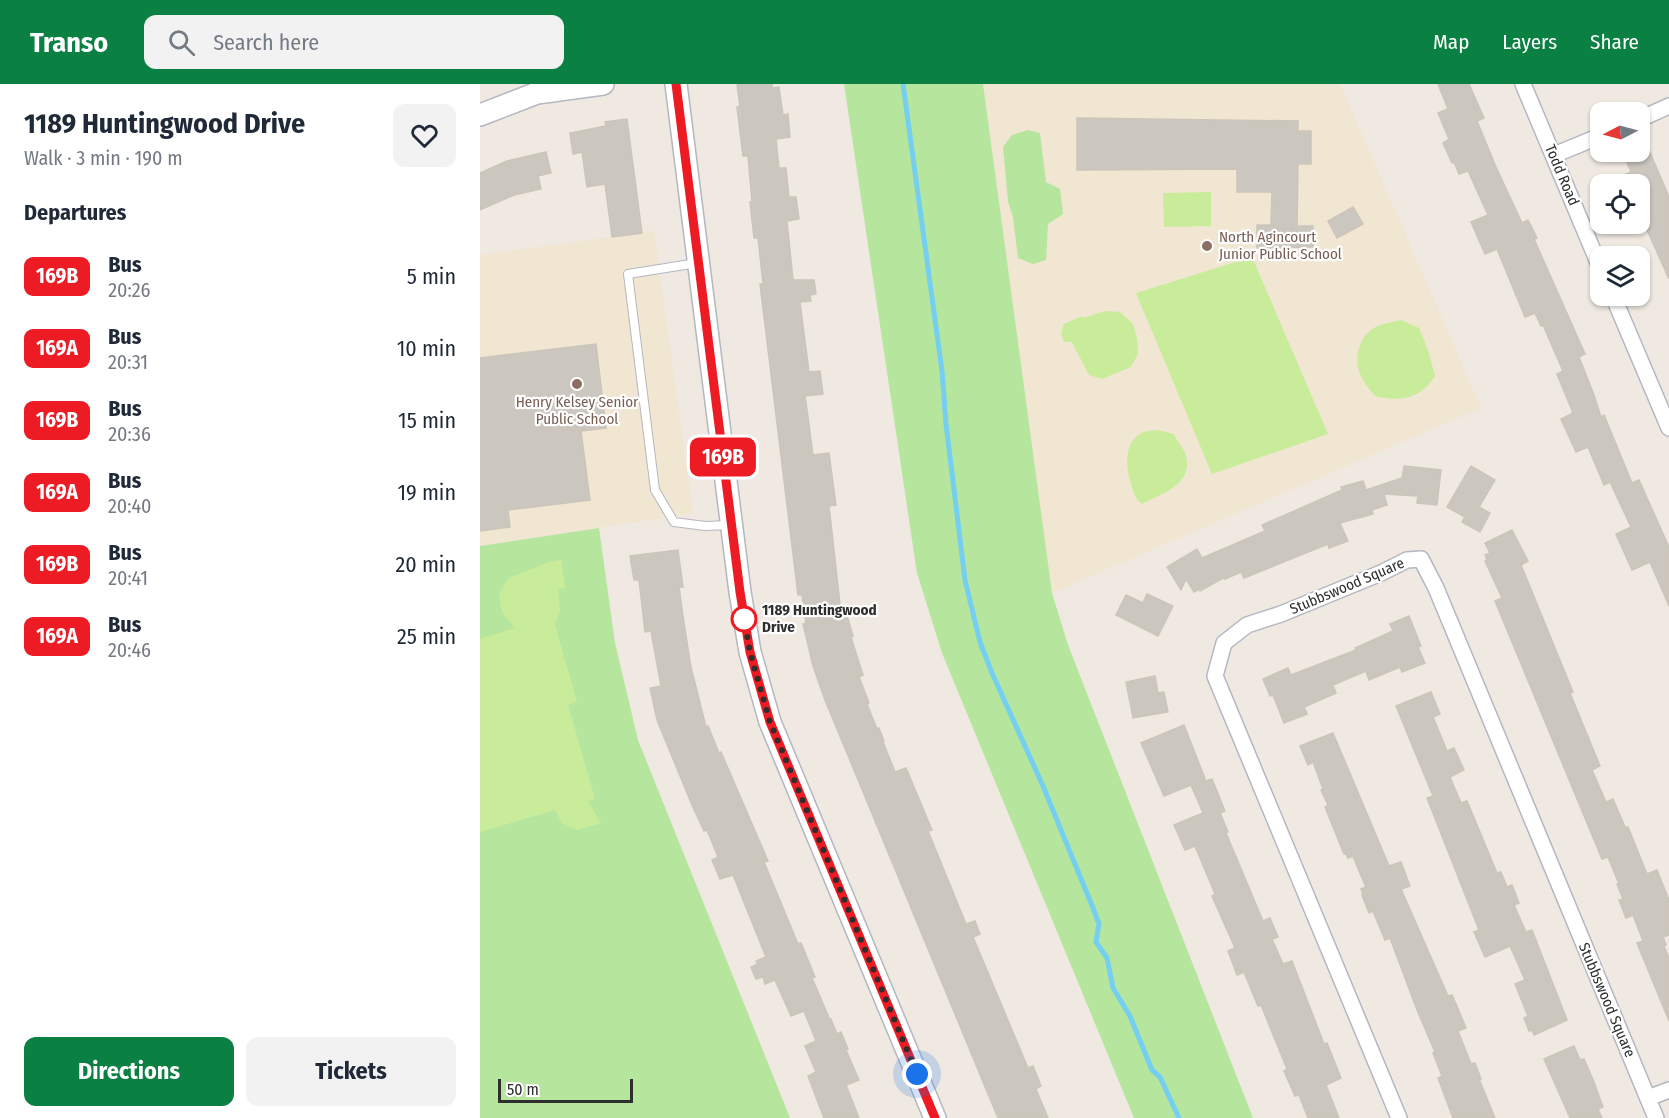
<!DOCTYPE html>
<html lang="en">
<head>
<meta charset="utf-8">
<style>
	:root { --surface:#fff; --page:#f2f2f3; --text:#1f2937; --muted:#747a83; --accent:#0b8043 }
	body { margin:0; font-family:"Fira Sans Condensed",sans-serif; background:var(--page); color:var(--text); height:100vh; display:flex; flex-direction:column; font-size:22px; white-space:nowrap }
	* { box-sizing:border-box; margin:0 }
	p { font-size:20px; color:var(--muted) }
	.icon { flex:none; width:33px; height:33px; fill:none; stroke:currentColor; stroke-width:2; stroke-linecap:round; stroke-linejoin:round }
	.map { position:relative; flex:1; overflow:hidden }
	.panel { display:flex; flex-direction:column; background:var(--surface); width:480px }
	.panel>* { flex:none }
	.badge { padding:0 12px; border-radius:9px; font-size:21px; line-height:39px }
	.needle { width:39px; rotate:264deg }
	.controls { position:absolute; left:1110px; top:18px; display:grid; gap:12px }
	.controls a { display:grid; place-items:center; width:60px; height:60px; border-radius:12px; background:var(--surface); box-shadow:0 2px 4px #0004; font-size:30px }
	.scale { position:absolute; left:18px; bottom:15px; width:135px; box-sizing:border-box; padding-left:6px; border:3px solid #2e2e2e; border-top:0; font-size:16px; line-height:21px; white-space:nowrap; color:#2e2e2e; -webkit-text-stroke:4px #fff; paint-order:stroke }
	.you { position:absolute; width:30px; height:30px; margin:-15px; border:4px solid #fff; border-radius:50%; background:#1a73e8; box-shadow:0 0 0 9px #1a73e833 }
	.map>.badge { position:absolute; translate:-50% -50%; box-shadow:0 0 0 3px #fff }
	h2 { padding:0 24px; font-size:22px; line-height:54px }
	.round { display:grid; place-items:center; flex:none; width:63px; height:63px; border-radius:12px; background:var(--page) }
	.summary { display:flex; align-items:center; justify-content:space-between; height:102px; padding:0 24px }
	h1 { font-size:28px; font-weight:700; line-height:45px }
	.primary-button { display:flex; gap:12px; margin-top:auto; padding:12px 24px }
	.primary-button a { flex:1; height:69px; border-radius:12px; background:var(--accent); color:#fff; font-size:24px; font-weight:700; line-height:69px; text-align:center }
	.primary-button a+a { background:var(--page); color:var(--text) }
	ul { padding:0; list-style:none }
	li { display:flex; align-items:center; gap:18px; height:72px; padding:0 24px }
	li div { flex:1 }
	li b { display:block; font-size:22px }
	li em { font-style:normal }
	li .badge { min-width:66px; font-weight:700; text-align:center }
	header { display:flex; align-items:center; gap:36px; box-sizing:border-box; height:84px; padding:0 30px; background:var(--accent); color:#fff }
	header strong { font-size:28px }
	nav { display:flex; gap:33px; margin-inline-start:auto; font-size:21px }
	.search { width:420px; height:54px; background:var(--page); display:flex; align-items:center; gap:15px; box-sizing:border-box; padding:0 21px; border-radius:12px; color:var(--muted); font-size:22px }
	main { display:flex; flex:1; min-height:0 }
	.map>svg:first-child { display:block }
	.education { fill:#f0e6d1 }
	.green { fill:#b6e59e }
	.pitch { fill:#c9ec9a }
	.lines { fill:none; stroke-linecap:round; stroke-linejoin:round }
	.stream { stroke:#75cff0; stroke-width:5 }
	.building { fill:#cbc7bf; stroke:#cbc5ba; stroke-width:1.5 }
	.lane-casing { stroke:#b4b7c1; stroke-width:10 }
	.street-casing { stroke:#b4b7c1; stroke-width:18 }
	.secondary-casing { stroke:#b4b7c1; stroke-width:24 }
	.lane { stroke:#fff; stroke-width:8 }
	.street { stroke:#fff; stroke-width:15 }
	.secondary { stroke:#fff; stroke-width:21 }
	.line-casing { stroke:#fff; stroke-width:14 }
	.line { stroke:#ed1c24; stroke-width:9 }
	.walk { stroke:#2e2e2e; stroke-width:6; stroke-dasharray:0 10.8 }
	.education-dot { fill:#8d6e63; stroke:#fff; stroke-width:2 }
	.stop-dot { fill:#fff; stroke:#ed1c24; stroke-width:3 }
	.labels { text-anchor:middle; dominant-baseline:central; stroke-width:4.5; stroke-linejoin:round; paint-order:stroke }
	.street-label { font-size:15px; fill:#2e2e2e; stroke:#fff }
	.education-label { font-size:15px; fill:#785e54; stroke:#fff; text-anchor:start }
	.stop-label { font-size:15px; font-weight:bold; fill:#2e2e2e; stroke:#fff; text-anchor:start }
</style>
</head>
<body>
<header>
<strong>Transo</strong>
<div class="search"><svg class="icon" aria-label="search" viewBox="0 0 24 24"><circle cx="10" cy="10" r="6"/><path d="M15 15l6 6"/></svg>Search here</div>
<nav><a>Map</a><a>Layers</a><a>Share</a></nav>
</header>
<main>
<section class="panel">
<div class="summary"><div><h1>1189 Huntingwood Drive</h1><p>Walk · 3 min · 190 m</p></div><a class="round"><svg class="icon" aria-label="heart" viewBox="0 0 24 24"><path d="M12 20l-8-8c-3-5 5-10 8-4 3-6 11-1 8 4z"/></svg></a></div>
<h2>Departures</h2>
<ul>
<li><span class="badge" style="background:#ed1c24;color:#fff">169B</span><div><b>Bus</b><p>20:26</p></div><em>5 min</em></li>
<li><span class="badge" style="background:#ed1c24;color:#fff">169A</span><div><b>Bus</b><p>20:31</p></div><em>10 min</em></li>
<li><span class="badge" style="background:#ed1c24;color:#fff">169B</span><div><b>Bus</b><p>20:36</p></div><em>15 min</em></li>
<li><span class="badge" style="background:#ed1c24;color:#fff">169A</span><div><b>Bus</b><p>20:40</p></div><em>19 min</em></li>
<li><span class="badge" style="background:#ed1c24;color:#fff">169B</span><div><b>Bus</b><p>20:41</p></div><em>20 min</em></li>
<li><span class="badge" style="background:#ed1c24;color:#fff">169A</span><div><b>Bus</b><p>20:46</p></div><em>25 min</em></li>
</ul>
<div class="primary-button"><a>Directions</a><a>Tickets</a></div>
</section>
<div class="map">
<svg width="1189" height="1034" viewBox="0 0 1189 1034">
	<rect width="100%" height="100%" fill="#efe9e1"/>
	<!-- education -->
	<g class="education">
		<polygon points="503,0 860,0 1001,324 572,509"/>
		<polygon points="174,147 213,429 0,462 0,171"/>
	</g>
	<!-- green -->
	<g class="green">
		<polygon points="364,0 503,0 572,509 588,561 773,1034 654,1034 462,569 437,489"/>
		<polygon points="548,46 560,49 566,98 580,105 583,130 568,140 566,176 553,180 538,174 533,133 528,117 523,63 532,51"/>
		<polygon points="119,444 135,559 158,656 310,1034 0,1034 0,462"/>
	</g>
	<!-- pitch -->
	<g class="pitch">
		<polygon points="731,108 731,142 684,143 683,109"/>
		<polygon points="772,173 848,350 732,390 656,209"/>
		<polygon points="625,227 640,228 653,240 657,255 658,270 651,283 622,295 609,291 592,258 584,258 581,249 584,240 602,232 603,234"/>
		<path d="M921 236 939 244 948 266 955 292C941 315 920 318 895 312 889 305 882 296 879 287 874 270 881 249 898 242 905 239 914 238 921 236Z"/>
		<path d="M678 346 694 350C697 357 704 365 706 372 713 401 682 409 662 420 655 415 653 407 651 399 645 382 644 356 664 348 668 346 674 347 678 346Z"/>
		<polygon points="81,476 85,504 78,505 80,527 75,541 97,618 88,621 115,715 108,717 121,739 97,746 82,739 75,726 0,748 0,555 35,544 22,528 19,510 29,494 69,478"/>
	</g>
	<g class="lines">
		<!-- stream -->
		<polyline class="stream" points="423,0 462,287 466,340 485,496 500,558 512,589 563,702 613,824 619,840 616,858 627,874 633,904 650,932 672,986 680,993 699,1034"/>
	</g>
	<!-- building -->
	<g class="building">
		<polygon points="257,0 292,0 292,4 299,3 303,31 308,30 310,53 296,55 299,84 306,84 309,113 316,113 319,135 307,137 313,196 334,196 336,210 330,211 331,217 320,218 329,288 340,287 343,310 325,312 328,333 333,371 349,369 356,421 349,422 361,529 366,528 373,552 371,553 383,591 379,593 389,619 387,620 397,645 399,644 404,657 403,658 415,688 426,684 452,746 448,747 486,840 495,837 500,850 493,853 548,984 553,982 561,1002 556,1005 568,1034 518,1034 345,616 333,582 323,540 326,539 322,511 318,511 280,200 283,200 278,154 274,154 270,118 272,118 268,72 263,72 257,23 260,23"/>
		<polygon points="958,0 989,0 1004,34 997,37 1016,83 1042,139 1048,136 1057,154 1054,155 1105,270 1099,273 1114,311 1121,333 1124,331 1152,399 1159,396 1189,463 1189,522 1170,478 1152,486 1136,450 1151,443 1130,398 1124,401 1108,363 1096,368 1081,335 1093,329 1077,290 1083,287 1063,241 1061,242 1055,229 1045,233 1017,165 1005,170 991,138 1008,131 988,87 979,90 974,78 972,79 963,59 969,55 958,29 968,25"/>
		<polygon points="597,34 818,37 818,47 831,47 831,80 818,80 817,142 833,142 833,163 777,164 777,141 791,141 792,108 757,108 757,85 597,86"/>
		<polygon points="147,35 162,149 132,153 125,100 107,103 102,68 93,70 90,49 126,42 125,38"/>
		<polygon points="1169,66 1189,113 1189,195 1160,130 1160,100 1123,100 1151,88 1146,76"/>
		<polygon points="66,68 71,89 58,92 61,105 34,111 0,126 0,89 27,77"/>
		<polygon points="873,123 883,140 857,154 848,137"/>
		<polygon points="116,260 126,344 101,347 110,416 28,426 30,443 0,447 0,274"/>
		<polygon points="924,382 961,386 957,421 937,419 938,412 904,410 907,421 892,426 893,430 860,439 868,457 849,464 848,460 764,494 761,488 745,495 745,493 720,507 719,505 714,508 706,495 701,506 687,483 717,465 722,474 785,447 782,441 862,406 861,403 883,397 886,406 922,394"/>
		<polygon points="991,382 1015,396 999,423 1010,429 1000,448 982,438 985,433 967,423"/>
		<polygon points="1032,446 1048,477 1041,481 1093,608 1090,609 1120,682 1112,686 1126,718 1133,715 1145,743 1148,743 1167,790 1177,786 1189,816 1189,851 1183,853 1186,861 1184,862 1189,874 1189,937 1157,859 1163,857 1153,831 1146,834 1139,816 1143,815 1137,800 1139,800 1128,773 1122,775 1015,517 1022,514 1005,477 1007,476 1005,471 1010,469 1005,459"/>
		<polygon points="198,466 203,503 199,503 204,539 211,583 226,643 228,642 239,669 241,668 279,756 288,777 284,778 318,860 321,859 335,893 332,894 350,936 351,935 357,950 361,948 368,965 366,966 379,996 366,1001 379,1034 344,1034 328,992 336,988 325,962 336,957 324,927 311,932 295,896 285,900 283,893 276,895 271,883 278,880 276,877 286,873 253,791 240,795 232,776 238,773 227,746 224,747 212,721 177,636 170,604 181,602 171,547 165,548 159,496 154,496 150,472"/>
		<polygon points="667,510 693,522 678,552 636,531 646,511 663,519"/>
		<polygon points="929,532 941,562 938,563 945,579 922,588 920,583 889,596 886,587 853,601 856,609 824,623 827,630 804,639 793,611 790,612 783,595 808,584 811,591 876,566 875,564 913,547 910,540"/>
		<polygon points="675,592 678,609 684,608 688,628 653,634 646,598"/>
		<polygon points="951,608 960,630 953,633 967,667 974,664 984,686 970,693 981,719 987,717 1017,789 1021,788 1027,803 1032,801 1039,819 1034,821 1046,848 1052,846 1087,936 1054,951 1052,946 1049,947 1044,934 1048,932 1035,900 1045,896 1030,862 1005,873 994,848 999,846 947,714 953,712 916,622"/>
		<polygon points="704,641 726,697 732,695 745,727 740,729 748,748 746,749 783,837 790,834 798,853 792,855 803,880 812,877 844,960 847,959 861,994 846,1001 859,1034 828,1034 819,1011 815,1012 804,987 807,985 781,921 778,922 764,888 757,891 748,867 755,864 732,812 735,810 715,762 705,766 694,741 723,729 711,701 684,712 661,659"/>
		<polygon points="853,649 909,782 921,778 930,802 921,805 968,912 972,911 979,927 986,944 978,947 991,980 995,979 1001,995 999,995 1015,1034 973,1034 958,994 962,992 953,969 955,968 937,926 910,854 905,856 893,827 889,829 882,811 883,810 881,805 886,803 879,787 873,772 868,774 866,770 864,770 845,723 848,721 841,706 843,705 833,678 828,681 820,662"/>
		<polygon points="1094,962 1100,976 1104,975 1114,998 1123,1023 1118,1025 1122,1034 1090,1034 1064,975"/>
	</g>
	<g class="lines">
		<!-- lane casing -->
		<g class="lane-casing">
			<polyline id="lane" points="217,179 148,190 175,406 194,438 225,442 250,441"/>
		</g>
		<!-- street casing -->
		<g class="street-casing">
			<g id="street">
				<polyline points="1043,0 1120,183"/>
				<polyline points="1160,35 1189,22"/>
				<polyline points="1074,71 1120,52"/>
				<polyline points="1133,212 1189,344"/>
				<polyline points="1168,1014 1189,1006"/>
				<polyline points="919,1034 735,592 744,559 767,541 801,530 901,489 927,476 941,475 956,504 1176,1034"/>
			</g>
		</g>
		<!-- secondary casing -->
		<g class="secondary-casing">
			<g id="secondary">
				<polyline points="196,0 260,508 270,568 290,638 455,1034"/>
				<polyline points="0,31 57,9 123,0"/>
			</g>
		</g>
		<!-- lane -->
		<use href="#lane" class="lane"/>
		<!-- street -->
		<use href="#street" class="street"/>
		<!-- secondary -->
		<use href="#secondary" class="secondary"/>
	</g>
	<g class="lines">
		<!-- line casing -->
		<g class="line-casing">
			<polyline id="line" points="196,0 260,508 270,568 290,638 455,1034"/>
		</g>
		<!-- line -->
		<use href="#line" class="line"/>
		<!-- walk -->
		<polyline class="walk" points="264,535 263,528 270,568 290,638 437,990"/>
	</g>
	<!-- markers -->
	<g class="education-dot">
		<circle cx="727" cy="162" r="6"/>
		<circle cx="97" cy="300" r="6"/>
	</g>
	<circle class="stop-dot" cx="264" cy="535" r="12"/>
	<g class="labels">
		<!-- street labels -->
		<g class="street-label">
			<text transform="translate(1082 91) rotate(67)">Todd Road</text>
			<text transform="translate(867 502) rotate(-23)">Stubbswood Square</text>
			<text transform="translate(1127 916) rotate(67)">Stubbswood Square</text>
		</g>
		<!-- education labels -->
		<g class="education-label">
			<text x="739" y="153">North Agincourt<tspan x="739" dy="17">Junior Public School</tspan></text>
			<text x="97" y="318" text-anchor="middle">Henry Kelsey Senior<tspan x="97" dy="17">Public School</tspan></text>
		</g>
		<!-- stop labels -->
		<g class="stop-label">
			<text x="282" y="526">1189 Huntingwood<tspan x="282" dy="17">Drive</tspan></text>
		</g>
	</g>
</svg>
<div class="controls">
<a><svg class="needle" viewBox="-14 -14 28 28"><path d="M0-13l5 13h-10z" fill="#e53935"/><path d="M0 13l5-13h-10z" fill="#747a83"/></svg></a>
<a><svg class="icon" aria-label="locate" viewBox="0 0 24 24"><circle cx="12" cy="12" r="6"/><path d="M12 2v4M12 18v4M2 12h4M18 12h4"/></svg></a>
<a><svg class="icon" aria-label="layers" viewBox="0 0 24 24"><path d="M12 4l9 5-9 5-9-5zM3 14l9 5 9-5"/></svg></a>
</div>
<div class="scale">50 m</div>
<div class="you" style="left:437px;top:990px"></div>
<b class="badge" style="left:243px;top:373px;background:#ed1c24;color:#fff">169B</b>
</div>
</main>
</body>
</html>
